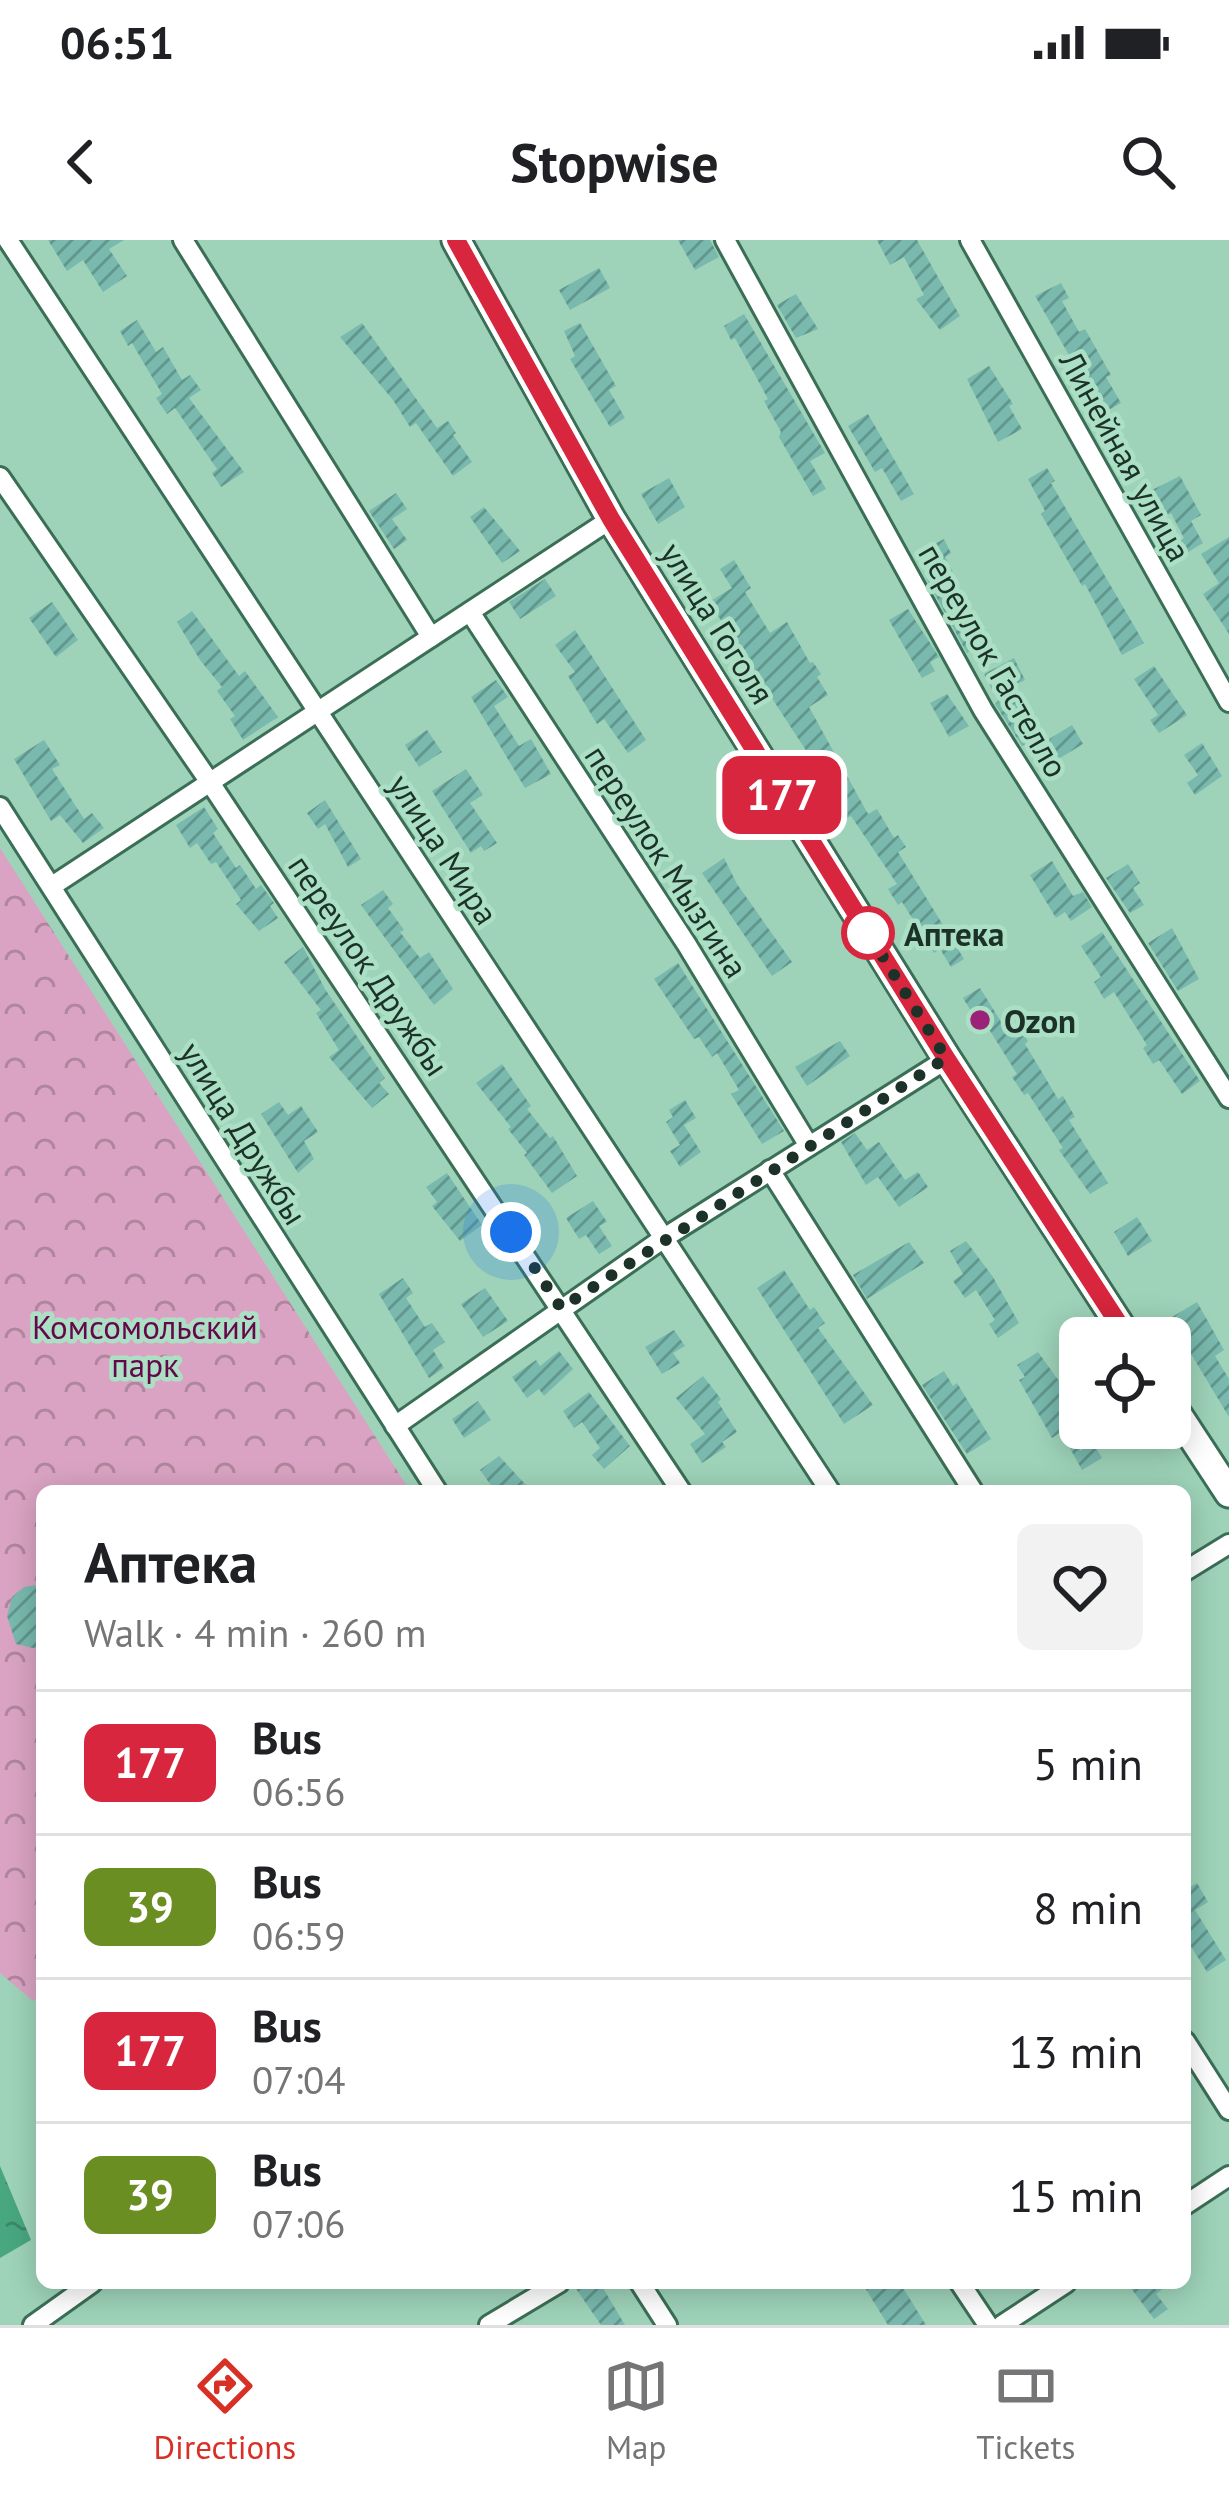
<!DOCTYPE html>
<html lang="en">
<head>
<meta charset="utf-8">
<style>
	:root { --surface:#fff; --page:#f2f2f2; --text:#202124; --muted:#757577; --line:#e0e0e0; --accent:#d93025 }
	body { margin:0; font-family:"PT Sans",sans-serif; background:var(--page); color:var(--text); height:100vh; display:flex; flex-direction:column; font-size:45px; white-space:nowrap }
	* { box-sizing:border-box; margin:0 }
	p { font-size:39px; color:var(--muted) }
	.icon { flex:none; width:66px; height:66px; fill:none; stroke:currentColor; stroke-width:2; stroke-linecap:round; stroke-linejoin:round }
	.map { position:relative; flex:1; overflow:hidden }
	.panel { position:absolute; left:36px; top:1245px; width:1155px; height:804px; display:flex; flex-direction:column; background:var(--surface); border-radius:18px; box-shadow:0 6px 30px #0003 }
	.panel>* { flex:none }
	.badge { padding:0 24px; border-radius:18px; font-size:42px; line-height:78px }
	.tools { position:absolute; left:1059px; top:1077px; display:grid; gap:24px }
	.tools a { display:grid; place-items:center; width:132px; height:132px; border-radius:18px; background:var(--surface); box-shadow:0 6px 30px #0003; font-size:60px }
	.you { position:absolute; width:60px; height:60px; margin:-30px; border:9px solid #fff; border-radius:50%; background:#1a73e8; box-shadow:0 0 0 18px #1a73e833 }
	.map>.badge { position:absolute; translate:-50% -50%; box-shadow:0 0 0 6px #fff }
	.round { display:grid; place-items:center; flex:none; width:126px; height:126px; border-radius:18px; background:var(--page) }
	.head { display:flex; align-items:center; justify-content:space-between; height:204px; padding:0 48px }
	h1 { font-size:57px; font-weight:600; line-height:90px }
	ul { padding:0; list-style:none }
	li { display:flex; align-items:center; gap:36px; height:144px; padding:0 48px; border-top:3px solid var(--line) }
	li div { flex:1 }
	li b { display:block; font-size:45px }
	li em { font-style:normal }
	li .badge { min-width:132px; font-weight:700; text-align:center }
	.status { display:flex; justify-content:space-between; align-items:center; height:84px; padding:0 60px; background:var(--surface); direction:ltr }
	.status svg { height:33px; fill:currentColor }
	header { display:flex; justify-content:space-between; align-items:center; height:156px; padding:0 48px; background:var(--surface); font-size:54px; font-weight:600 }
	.tabs { display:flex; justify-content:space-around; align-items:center; height:168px; border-top:3px solid var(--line); background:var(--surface); font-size:33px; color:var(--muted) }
	.tabs a { display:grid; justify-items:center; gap:6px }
	.tabs .on { color:var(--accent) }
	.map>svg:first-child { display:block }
	.forest { fill:url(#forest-crowns) }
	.water { fill:url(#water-ripples) }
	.building { fill:url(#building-hatch) }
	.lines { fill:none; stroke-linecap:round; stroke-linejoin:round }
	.street-casing { stroke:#3b6e56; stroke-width:24 }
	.secondary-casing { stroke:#3b6e56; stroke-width:33 }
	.street { stroke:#fff; stroke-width:18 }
	.secondary { stroke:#fff; stroke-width:27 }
	.line-casing { stroke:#fff; stroke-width:27 }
	.line { stroke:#d7263d; stroke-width:18 }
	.walk { stroke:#1c3127; stroke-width:12; stroke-dasharray:0 21.6 }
	.stop-dot { fill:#fff; stroke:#d7263d; stroke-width:6 }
	.poi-dot { fill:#9c2178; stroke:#abe0c5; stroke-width:4.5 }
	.labels { text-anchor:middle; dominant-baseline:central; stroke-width:9; stroke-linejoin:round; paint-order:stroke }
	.street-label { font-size:33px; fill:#1c3127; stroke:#abe0c5 }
	.stop-label { font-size:33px; font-weight:bold; fill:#1c3127; stroke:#abe0c5; text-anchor:start }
	.poi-label { font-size:33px; font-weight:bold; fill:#1c3127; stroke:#abe0c5; text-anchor:start }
	.park-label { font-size:33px; fill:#65074b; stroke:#abe0c5 }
</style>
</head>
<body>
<div class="status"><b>06:51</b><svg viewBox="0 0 49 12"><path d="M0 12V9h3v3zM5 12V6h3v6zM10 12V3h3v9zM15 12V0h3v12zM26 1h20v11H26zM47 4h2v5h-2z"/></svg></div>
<header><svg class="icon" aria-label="back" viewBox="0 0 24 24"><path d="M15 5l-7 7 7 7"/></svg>Stopwise<svg class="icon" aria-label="search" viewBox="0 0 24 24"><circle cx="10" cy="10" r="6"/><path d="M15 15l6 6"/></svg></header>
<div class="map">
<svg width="1229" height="2085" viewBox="0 0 1229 2085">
	<defs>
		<pattern id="forest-crowns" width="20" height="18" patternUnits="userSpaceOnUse" patternTransform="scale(3)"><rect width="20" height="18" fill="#daa3c3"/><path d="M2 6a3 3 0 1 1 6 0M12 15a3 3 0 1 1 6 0" fill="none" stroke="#b0859e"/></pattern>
		<pattern id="water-ripples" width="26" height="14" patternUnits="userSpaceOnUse" patternTransform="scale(3)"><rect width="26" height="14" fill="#48a77f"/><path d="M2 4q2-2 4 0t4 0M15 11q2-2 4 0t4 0" fill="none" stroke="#3b8968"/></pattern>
		<pattern id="building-hatch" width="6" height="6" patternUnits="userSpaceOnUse" patternTransform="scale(3)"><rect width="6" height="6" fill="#79b9ae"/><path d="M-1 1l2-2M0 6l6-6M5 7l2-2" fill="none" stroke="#62978e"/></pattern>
	</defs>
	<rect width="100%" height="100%" fill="#9ed3b9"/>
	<!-- forest -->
	<polygon class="forest" points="0,608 410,1251 42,1251 42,1755 33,1761 0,1733"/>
	<!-- water -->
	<polygon class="water" points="0,1926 31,2000 0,2018"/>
	<!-- building -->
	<g class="building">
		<polygon points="48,0 124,0 109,9 127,36 103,52 83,20 67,31"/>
		<polygon points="678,0 710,0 719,17 695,30"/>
		<polygon points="877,0 917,0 960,76 940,90 916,59 924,55 904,17 890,25"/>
		<polygon points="599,28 610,48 570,70 559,50"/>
		<polygon points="1061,43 1069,58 1062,61 1079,92 1085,89 1111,135 1106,137 1121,163 1098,176 1088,158 1092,155 1035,56"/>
		<polygon points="796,54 818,89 796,98 777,65"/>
		<polygon points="744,74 825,213 810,221 826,249 813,256 779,197 781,192 764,161 768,159 735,98 731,100 724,86"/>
		<polygon points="137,80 156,112 163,107 182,140 190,135 201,150 189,158 244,232 221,247 212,233 217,229 175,168 167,174 156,158 162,154 132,103 128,106 120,91"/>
		<polygon points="362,83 437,188 448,181 456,193 453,195 472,222 453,236 416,183 410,187 393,160 340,97"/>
		<polygon points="580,83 616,146 609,150 625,178 610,187 570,119 575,116 564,91"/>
		<polygon points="989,126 1013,164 1009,166 1022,189 998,202 967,139"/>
		<polygon points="868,174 914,254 901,261 882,228 875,232 848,186"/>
		<polygon points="1047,228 1055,241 1051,243 1144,403 1122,415 1085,344 1082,346 1041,274 1045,271 1028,239"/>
		<polygon points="1180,236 1201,275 1191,281 1203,303 1185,314 1178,302 1184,298 1171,273 1162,278 1148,252"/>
		<polygon points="669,238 685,267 658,284 641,254"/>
		<polygon points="396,253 407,269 392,279 407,300 394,309 369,271"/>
		<polygon points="484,267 520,311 502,323 470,277"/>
		<polygon points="1229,297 1229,394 1203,354 1219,343 1201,314"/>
		<polygon points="944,299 951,313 945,317 957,340 950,344 966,380 970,378 985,403 967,413 926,338 934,333 923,310"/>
		<polygon points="734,320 751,348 745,352 770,393 787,382 810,423 813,422 821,434 817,437 828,455 809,467 868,574 877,569 894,598 898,595 906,607 898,612 964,719 951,727 940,709 934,713 902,662 898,665 888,649 897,644 851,576 842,581 834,568 841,564 709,362 732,348 720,329"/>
		<polygon points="545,339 556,356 520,379 509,362"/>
		<polygon points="52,362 78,400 56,417 29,378"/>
		<polygon points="908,369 939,417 930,422 935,431 922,438 889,380"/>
		<polygon points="192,371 239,436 245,431 278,477 243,500 230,479 235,476 217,451 222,447 200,420 177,382"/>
		<polygon points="575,390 646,500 628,513 604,479 597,484 568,436 575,432 555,405"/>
		<polygon points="1014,418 1025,440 1013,446 1031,472 1026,475 1038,496 1022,506 995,464 998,461 984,434"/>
		<polygon points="1154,426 1187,475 1159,493 1150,480 1158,475 1134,439"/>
		<polygon points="496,440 508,457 494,466 519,506 531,499 551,534 525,548 471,457"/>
		<polygon points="947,454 969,486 949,497 930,463"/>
		<polygon points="1072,485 1083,504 1047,526 1036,507"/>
		<polygon points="427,490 442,512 419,527 405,505"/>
		<polygon points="44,500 60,525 52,529 84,579 92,573 104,588 83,603 60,575 51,581 14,519"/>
		<polygon points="1202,503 1222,536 1195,555 1187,543 1198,535 1184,515"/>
		<polygon points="466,529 483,555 470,563 497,603 484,611 481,606 471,613 432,551"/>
		<polygon points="325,560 361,619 348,627 325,584 318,589 307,573"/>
		<polygon points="204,567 218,589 213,593 236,628 240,625 256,649 261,645 274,663 270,666 278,678 259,691 236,664 241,660 216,622 211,624 197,603 190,608 176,585"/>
		<polygon points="724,618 737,644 792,722 772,736 702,633"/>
		<polygon points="1052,621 1073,656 1083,652 1092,667 1071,681 1065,672 1056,678 1030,635"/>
		<polygon points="1128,624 1140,643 1133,648 1144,665 1130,673 1106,638"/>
		<polygon points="383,650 393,664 388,668 404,690 400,692 420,718 429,712 453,749 434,765 361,665"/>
		<polygon points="1172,688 1199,739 1178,751 1148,703"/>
		<polygon points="1102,692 1200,841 1182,854 1159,820 1153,824 1143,808 1147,805 1114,752 1104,759 1094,742 1101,737 1081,706"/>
		<polygon points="303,707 325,749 385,838 379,843 389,854 372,868 329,817 339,810 316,773 321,770 284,722"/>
		<polygon points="678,723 784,891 762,904 731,854 739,850 717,813 712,817 699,797 694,799 654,739"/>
		<polygon points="980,748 1010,796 1021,789 1028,801 1025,804 1058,859 1063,856 1075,877 1069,880 1108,943 1090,954 1059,910 1063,908 1028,853 1024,855 1012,837 1017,834 987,786 982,789 963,758"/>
		<polygon points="840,801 850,816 807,846 795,827"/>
		<polygon points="502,824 531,866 527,869 550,898 553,896 577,936 552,953 524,915 527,913 508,889 511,887 476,843"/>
		<polygon points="685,860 696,878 684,885 701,912 680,927 670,911 680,905 666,882 673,877 669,870"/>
		<polygon points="279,862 288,875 301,866 318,892 304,901 314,919 298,933 261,874"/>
		<polygon points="855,893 867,910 879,902 905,940 918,932 928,947 899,967 878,937 866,945 841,902"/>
		<polygon points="447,933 482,985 460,1001 432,966 437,962 426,947"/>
		<polygon points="593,961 607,982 599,986 612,1006 599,1014 586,995 579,999 566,978"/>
		<polygon points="1137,977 1152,1001 1128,1016 1114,992"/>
		<polygon points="966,1001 993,1037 1019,1083 998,1098 989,1084 995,1080 976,1050 965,1058 953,1041 963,1034 950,1011"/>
		<polygon points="909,1002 924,1023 867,1059 853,1035"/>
		<polygon points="784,1030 810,1070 814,1067 825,1083 818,1088 873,1165 844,1184 757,1048"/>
		<polygon points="403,1038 413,1053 406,1058 425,1087 432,1083 445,1102 433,1110 444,1128 429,1138 379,1054"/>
		<polygon points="485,1048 508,1081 483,1097 461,1064"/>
		<polygon points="1197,1062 1224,1110 1215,1116 1229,1139 1229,1177 1179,1094 1177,1095 1167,1080"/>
		<polygon points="674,1090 685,1106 673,1113 680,1123 662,1134 645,1107"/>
		<polygon points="559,1111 573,1129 544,1156 539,1149 527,1158 512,1137 536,1120 540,1126"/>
		<polygon points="1038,1112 1080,1170 1080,1211 1093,1203 1102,1218 1082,1230 1061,1192 1052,1198 1019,1140 1025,1137 1017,1125"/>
		<polygon points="944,1131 953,1146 957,1143 991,1199 967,1214 922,1145"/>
		<polygon points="703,1136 721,1159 718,1162 737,1192 722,1202 726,1207 702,1223 690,1204 705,1194 676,1158"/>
		<polygon points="589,1152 630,1206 604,1229 592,1215 600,1208 582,1182 574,1188 563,1171"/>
		<polygon points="478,1161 491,1180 464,1198 452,1179"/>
		<polygon points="499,1216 526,1245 518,1251 495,1251 480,1230"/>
		<polygon points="42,1344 42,1410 16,1404 7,1376 12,1357 24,1347"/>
		<polygon points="1197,1643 1208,1662 1195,1670 1226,1720 1207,1732 1185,1697 1185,1650"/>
		<polygon points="572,2043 600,2043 625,2085 601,2085"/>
		<polygon points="862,2043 900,2043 926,2085 888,2085"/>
		<polygon points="1127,2043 1170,2043 1156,2054 1168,2069 1154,2079"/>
	</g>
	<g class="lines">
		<!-- street casing -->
		<g class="street-casing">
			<g id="street">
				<polyline points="8,0 830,1251"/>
				<polyline points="183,0 431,397"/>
				<polyline points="725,0 983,470 1229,858"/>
				<polyline points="970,0 1229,462"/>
				<polyline points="0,237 209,541 681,1251"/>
				<polyline points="470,372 687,705 809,906"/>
				<polyline points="0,567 437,1251"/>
				<polyline points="52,646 611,279"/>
				<polyline points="770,930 973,1251"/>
				<polyline points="395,1186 664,998 947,819"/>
				<polyline points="1185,1331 1229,1304"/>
				<polyline points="1185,1801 1229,1870"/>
				<polyline points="1185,1965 1229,1936"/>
				<polyline points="640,2043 667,2085"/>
				<polyline points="960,2043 988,2085"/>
				<polyline points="33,2085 92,2043"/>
				<polyline points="489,2085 559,2043"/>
				<polyline points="1002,2085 1066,2043"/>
			</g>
		</g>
		<!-- secondary casing -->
		<g class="secondary-casing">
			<g id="secondary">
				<polyline points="456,0 611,279 947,819 1128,1098"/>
				<polyline points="1170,1163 1229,1253"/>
			</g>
		</g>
		<!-- street -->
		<use href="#street" class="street"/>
		<!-- secondary -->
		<use href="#secondary" class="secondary"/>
	</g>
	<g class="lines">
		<!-- line casing -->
		<g class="line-casing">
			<polyline id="line" points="456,0 611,279 946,818 1128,1098"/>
		</g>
		<!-- line -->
		<use href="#line" class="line"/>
		<!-- walk -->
		<polyline class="walk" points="511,992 561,1068 946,818 868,693"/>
	</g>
	<!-- markers -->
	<circle class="stop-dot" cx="868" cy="693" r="24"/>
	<circle class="poi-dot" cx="980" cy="780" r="12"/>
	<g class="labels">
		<!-- street labels -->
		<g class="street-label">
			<text transform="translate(1126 216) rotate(61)">Линейная улица</text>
			<text transform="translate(718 383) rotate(58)">улица Гоголя</text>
			<text transform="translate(994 420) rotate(60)">переулок Гастелло</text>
			<text transform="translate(444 609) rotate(57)">улица Мира</text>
			<text transform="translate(667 621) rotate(57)">переулок Мызгина</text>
			<text transform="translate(369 725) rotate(56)">переулок Дружбы</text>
			<text transform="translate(244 893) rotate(58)">улица Дружбы</text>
		</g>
		<!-- stop labels -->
		<g class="stop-label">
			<text x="904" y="693">Аптека</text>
		</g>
		<!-- poi labels -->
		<g class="poi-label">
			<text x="1004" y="780">Ozon</text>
		</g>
		<!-- park labels -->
		<g class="park-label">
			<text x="145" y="1086">Комсомольский<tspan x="145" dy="38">парк</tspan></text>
		</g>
	</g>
</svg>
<div class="tools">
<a><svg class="icon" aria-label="locate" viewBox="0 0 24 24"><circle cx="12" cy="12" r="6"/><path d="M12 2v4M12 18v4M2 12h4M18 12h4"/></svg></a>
</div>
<div class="you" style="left:511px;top:992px"></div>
<b class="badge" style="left:782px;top:555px;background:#d7263d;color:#fff">177</b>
<section class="panel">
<div class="head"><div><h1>Аптека</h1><p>Walk · 4 min · 260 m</p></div><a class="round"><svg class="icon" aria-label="heart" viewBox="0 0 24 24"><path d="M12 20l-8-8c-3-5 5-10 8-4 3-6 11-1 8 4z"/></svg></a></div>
<ul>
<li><span class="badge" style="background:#d7263d;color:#fff">177</span><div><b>Bus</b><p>06:56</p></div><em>5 min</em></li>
<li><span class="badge" style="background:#6b8e23;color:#fff">39</span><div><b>Bus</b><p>06:59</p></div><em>8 min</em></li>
<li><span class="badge" style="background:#d7263d;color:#fff">177</span><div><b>Bus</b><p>07:04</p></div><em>13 min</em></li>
<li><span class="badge" style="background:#6b8e23;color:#fff">39</span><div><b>Bus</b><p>07:06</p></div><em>15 min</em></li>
</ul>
</section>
</div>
<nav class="tabs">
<a class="on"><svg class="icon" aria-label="directions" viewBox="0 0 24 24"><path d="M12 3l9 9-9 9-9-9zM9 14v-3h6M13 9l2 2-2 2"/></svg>Directions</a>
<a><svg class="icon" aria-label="map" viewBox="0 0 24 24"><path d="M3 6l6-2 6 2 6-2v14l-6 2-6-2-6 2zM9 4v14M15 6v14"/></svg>Map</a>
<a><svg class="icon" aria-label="tickets" viewBox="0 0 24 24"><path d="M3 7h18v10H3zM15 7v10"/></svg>Tickets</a>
</nav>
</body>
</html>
